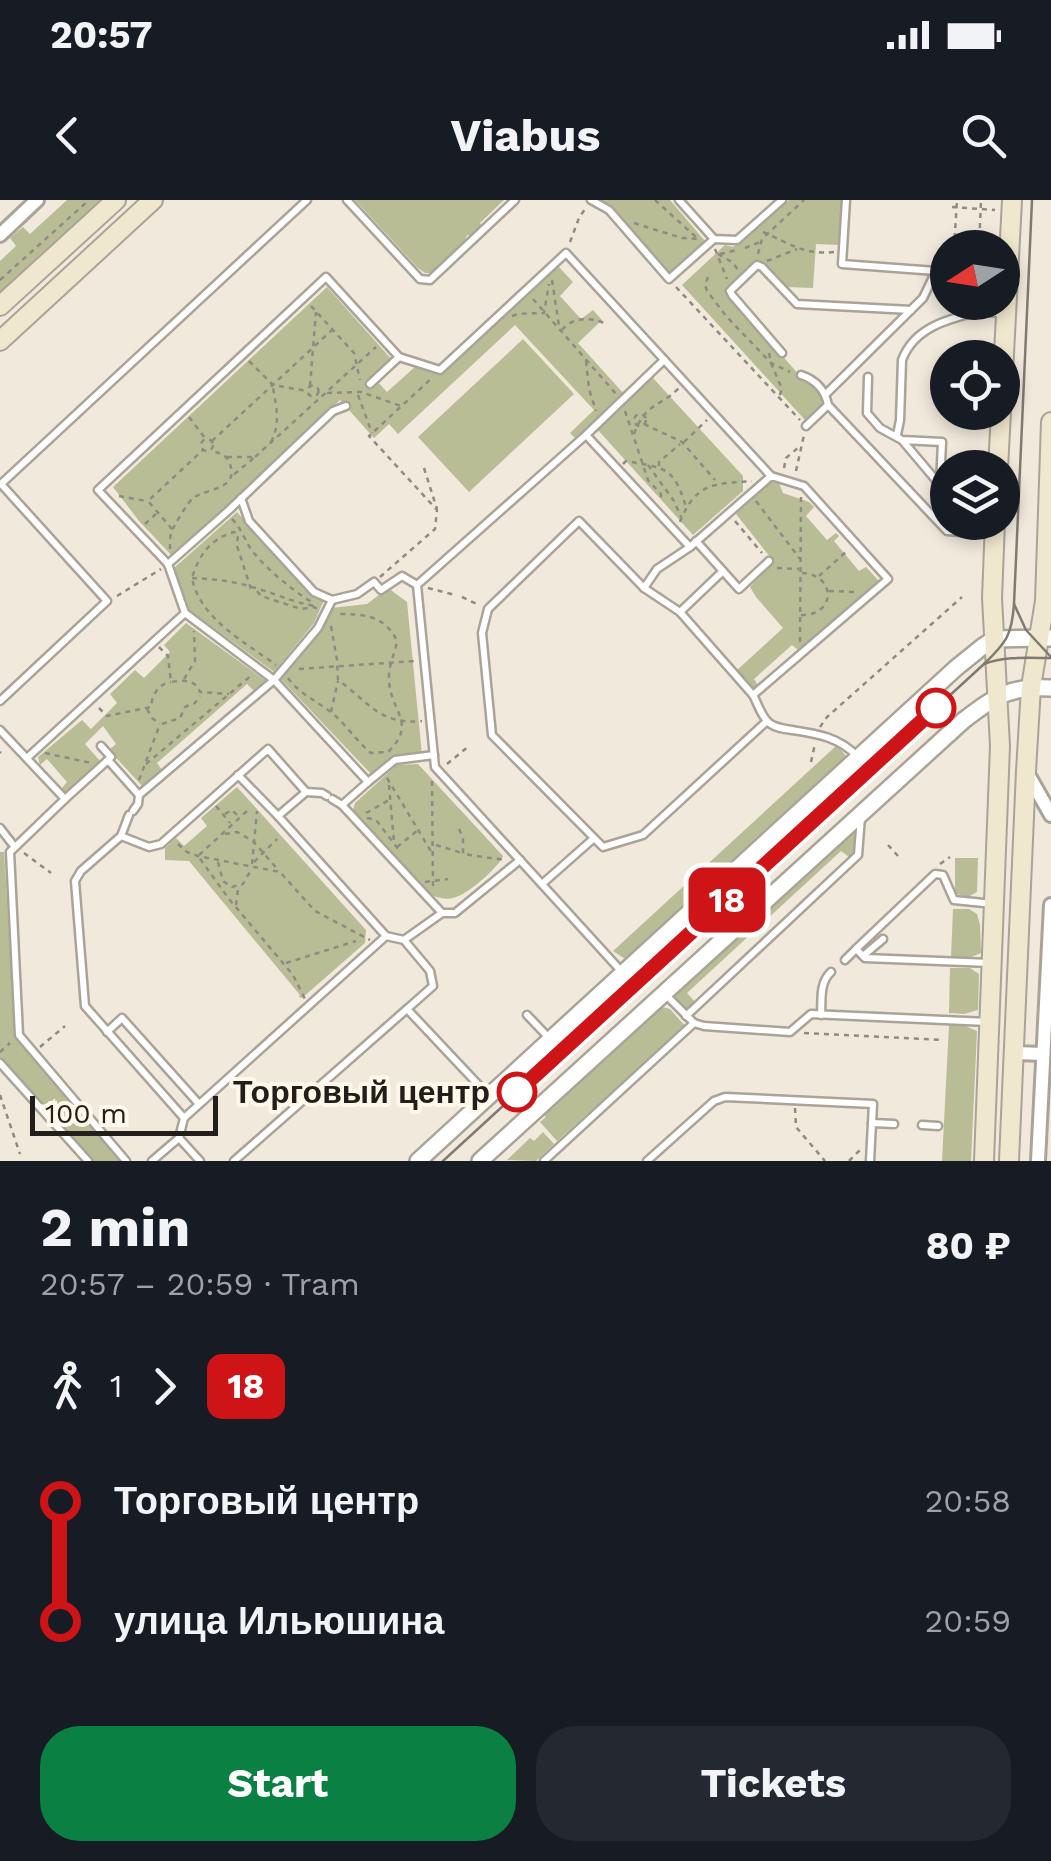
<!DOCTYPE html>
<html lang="en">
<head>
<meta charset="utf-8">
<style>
	:root { --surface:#171b24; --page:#242831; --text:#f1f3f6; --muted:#9ea1a6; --accent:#0b8043 }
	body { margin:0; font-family:"Work Sans",sans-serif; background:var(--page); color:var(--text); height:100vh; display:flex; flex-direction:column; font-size:38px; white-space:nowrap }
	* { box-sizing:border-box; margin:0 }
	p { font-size:32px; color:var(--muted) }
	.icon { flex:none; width:55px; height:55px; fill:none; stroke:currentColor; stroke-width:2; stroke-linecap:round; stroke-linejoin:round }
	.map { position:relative; height:961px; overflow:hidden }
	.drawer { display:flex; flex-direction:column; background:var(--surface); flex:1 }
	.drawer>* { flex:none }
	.badge { padding:0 20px; border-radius:15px; font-size:35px; line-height:65px }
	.needle { width:65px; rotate:258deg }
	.fabs { position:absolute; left:930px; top:30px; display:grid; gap:20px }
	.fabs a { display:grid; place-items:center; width:90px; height:90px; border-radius:50%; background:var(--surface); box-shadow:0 5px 15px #0003; font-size:50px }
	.scale { position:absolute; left:30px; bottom:25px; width:188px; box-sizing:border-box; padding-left:10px; border:5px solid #221f1b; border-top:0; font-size:28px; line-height:35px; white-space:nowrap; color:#221f1b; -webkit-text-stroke:8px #fef7ea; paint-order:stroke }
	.map>.badge { position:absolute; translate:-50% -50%; box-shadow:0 0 0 5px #fff }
	.legs { display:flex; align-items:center; gap:15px; height:110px; padding:0 40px; font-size:32px }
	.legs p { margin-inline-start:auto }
	.summary { display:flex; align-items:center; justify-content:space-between; height:170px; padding:0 40px }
	h1 { font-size:55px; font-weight:700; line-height:75px }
	.primary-button { display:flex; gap:20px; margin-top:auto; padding:20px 40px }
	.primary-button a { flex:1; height:115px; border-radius:40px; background:var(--accent); color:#fff; font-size:40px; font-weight:700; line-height:115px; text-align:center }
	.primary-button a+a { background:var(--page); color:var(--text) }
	ul { padding:0 40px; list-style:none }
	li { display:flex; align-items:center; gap:35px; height:120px; font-size:38px }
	li i { display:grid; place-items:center; width:15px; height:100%; margin:0 12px; background:currentColor }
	li i::after { content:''; width:25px; height:25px; margin:-12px; border:8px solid; border-radius:50%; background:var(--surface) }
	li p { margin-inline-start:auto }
	li:first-child i { background:linear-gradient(#0000 50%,currentColor 0) }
	li:last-child i { background:linear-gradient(currentColor 50%,#0000 0) }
	.status { display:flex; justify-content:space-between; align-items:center; height:70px; padding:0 50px; background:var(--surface); direction:ltr }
	.status svg { height:28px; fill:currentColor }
	header { display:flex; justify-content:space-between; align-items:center; height:130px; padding:0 40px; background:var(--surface); font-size:45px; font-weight:700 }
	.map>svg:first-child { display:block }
	.green { fill:#b9bd95 }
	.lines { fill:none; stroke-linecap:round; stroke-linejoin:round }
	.service-casing { stroke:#aaa397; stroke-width:11 }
	.minor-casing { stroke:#aaa397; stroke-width:18 }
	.tertiary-casing { stroke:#aaa397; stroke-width:20 }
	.secondary-casing { stroke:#aaa397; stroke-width:22 }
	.path { stroke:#908b82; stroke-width:2.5; stroke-dasharray:5 5; stroke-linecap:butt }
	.service { stroke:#fff; stroke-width:6 }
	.minor { stroke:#fff; stroke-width:12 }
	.tertiary { stroke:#fff; stroke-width:15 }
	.secondary { stroke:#f0e8ce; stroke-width:18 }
	.tram { stroke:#807a72; stroke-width:2.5 }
	.line-1-casing { stroke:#fff; stroke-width:22 }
	.line-1 { stroke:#ce1417; stroke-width:15 }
	.stop-1-dot { fill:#fff; stroke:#ce1417; stroke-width:5 }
	.labels { text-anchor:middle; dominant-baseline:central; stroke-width:8; stroke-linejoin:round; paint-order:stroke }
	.stop-label { font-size:32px; font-weight:bold; fill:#221f1b; stroke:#fef7ea; text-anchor:end }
</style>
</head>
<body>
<div class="status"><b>20:57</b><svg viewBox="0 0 49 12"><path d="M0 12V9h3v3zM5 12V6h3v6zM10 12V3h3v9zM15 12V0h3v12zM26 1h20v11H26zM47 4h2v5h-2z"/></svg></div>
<header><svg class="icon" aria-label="back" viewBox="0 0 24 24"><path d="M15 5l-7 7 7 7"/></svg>Viabus<svg class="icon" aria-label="search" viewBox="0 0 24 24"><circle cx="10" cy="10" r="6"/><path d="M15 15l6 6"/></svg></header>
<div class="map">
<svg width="1051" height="961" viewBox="0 0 1051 961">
	<rect width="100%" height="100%" fill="#f1e9dc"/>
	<!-- green -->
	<g class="green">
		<polygon points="67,0 101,0 0,92 0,61 16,46 10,38 23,27 30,34"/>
		<polygon points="355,0 504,0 480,23 482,26 470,36 467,35 465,41 431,73 425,73 417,67"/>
		<polygon points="594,0 670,0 705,41 668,74 610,9"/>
		<path d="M789 0H844L841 45 816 44 813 88 786 87 763 65 756 63 729 89 730 97 801 177C811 181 820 192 825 202L805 220 682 85 725 45 733 47Z"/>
		<polygon points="558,66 573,82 560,96 581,119 593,110 602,120 578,143 625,195 583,234 581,233 575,238 570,233 594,210 515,125 398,234 389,224 374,238 340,200 222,312 172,356 139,321 113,287 327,87 394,162 375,179 387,192 417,165 442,172"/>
		<polygon points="523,139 574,194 469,292 418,237"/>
		<polygon points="652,177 743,276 743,291 693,335 597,229"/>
		<polygon points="771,282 779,283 783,293 809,302 814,307 806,316 827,340 836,333 839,336 834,341 859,371 866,367 879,381 798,450 792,445 754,479 758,485 753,489 736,471 783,428 756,397 750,387 774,362 736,314"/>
		<polygon points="237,312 311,395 324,400 314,423 274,472 188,409 174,368"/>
		<polygon points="388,388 407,402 422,555 394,558 371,574 279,477 320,431 331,408 367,404"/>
		<polygon points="186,423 266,481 254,491 247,484 157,563 162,570 142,586 109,550 116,544 103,526 85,544 101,562 65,594 61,589 67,582 47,559 40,565 38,557 82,520 91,529 117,503 110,494 135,470 144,478 170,452 164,445"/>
		<polygon points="837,545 846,556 625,759 613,751"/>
		<path d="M418 564 503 656C498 668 466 696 453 698 444 700 436 697 428 694L353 610 355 603 397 565Z"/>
		<polygon points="237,587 366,730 365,743 302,798 299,797 300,795 189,661 165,660 165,648 176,638 184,646 207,626 201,618"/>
		<polygon points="852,630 854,633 854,653 849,657 841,651 687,793 695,802 688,809 684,810 677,803 673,793"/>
		<polygon points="0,652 4,652 15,832 19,839 122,961 93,961 0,857"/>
		<polygon points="955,658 978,658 977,692 968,697 957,694 955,690"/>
		<polygon points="953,709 969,709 977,714 980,725 981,753 969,758 951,757"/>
		<polygon points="950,768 970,768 979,774 978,810 964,814 949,813"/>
		<polygon points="659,806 670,809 685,826 557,941 540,922 546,917 542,912"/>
		<polygon points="949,825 963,825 977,831 971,961 942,961"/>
		<polygon points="543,932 554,944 536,961 507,960 530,938 534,941"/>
	</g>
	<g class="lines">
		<!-- service casing -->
		<g class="service-casing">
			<g id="service">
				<polyline points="347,0 420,79 430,80 515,0"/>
				<polyline points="591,0 609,10 669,79 714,39"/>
				<polyline points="679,0 714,39 737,40 782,0"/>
				<polyline points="846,0 842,64 936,71 948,80"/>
				<polyline points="970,102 977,112 1006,113"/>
				<polyline points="782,153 732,95 730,91 757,65 762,67 797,104 911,110"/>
				<path d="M801 175C816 180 825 190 828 205"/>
				<polyline points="868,177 867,213 880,228 902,240 940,285 942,242 902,240"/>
				<polyline points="370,184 399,157"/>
				<polyline points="826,194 923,98 936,71"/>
				<polyline points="806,226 828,205 947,331 992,334"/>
				<polyline points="586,235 664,160"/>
				<path d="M897 235 900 220 902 160C914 128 947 119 977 112"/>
				<polyline points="241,298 249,321 314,392 332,400 357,394 374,382 381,390 402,376 417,385"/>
				<polyline points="696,341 739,389 769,361"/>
				<polyline points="168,364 229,310 333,211 346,206"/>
				<path d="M644 388 657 369 690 347 771 276 804 286 888 379 753 495C758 504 761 516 769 523 776 528 784 529 792 530 818 534 839 537 858 557"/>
				<polyline points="680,412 723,371"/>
				<polyline points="185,413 274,480 318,428 332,400"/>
				<polyline points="753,495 680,412 644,388 579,321 488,409 482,433 492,535 603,647 643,635 767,521"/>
				<polyline points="0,501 107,401 1,284 307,0"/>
				<polyline points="0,530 65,599 10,652 19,835 126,961"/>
				<polyline points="101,546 111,557 108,560"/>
				<polyline points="27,558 185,413 168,364 98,290 326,77 399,157 440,170 566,53 771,276"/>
				<polyline points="238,575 278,616"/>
				<polyline points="368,582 395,560 434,555"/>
				<polyline points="306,592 322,593 327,596"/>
				<polyline points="65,599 108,560 139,595 274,480 368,582 342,605 442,713"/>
				<polyline points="332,599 342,605"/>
				<polyline points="133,611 138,604 139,595"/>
				<polyline points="0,628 14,646"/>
				<polyline points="121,636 129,615"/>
				<polyline points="542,684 593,639"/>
				<polyline points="404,740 442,713 455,713 520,660"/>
				<polyline points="863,756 883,739"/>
				<polyline points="845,760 856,749"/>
				<polyline points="990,763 865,758 856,749 935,674 943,675 954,700 994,704"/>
				<polyline points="622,772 435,567 417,385 586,235 690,347"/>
				<polyline points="664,793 694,823"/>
				<polyline points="527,815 550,839"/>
				<path d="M821 815C822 800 819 783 831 772"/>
				<polyline points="686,816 858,655 861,617"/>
				<polyline points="107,832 122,818 199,904"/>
				<polyline points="0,863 88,961"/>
				<polyline points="184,918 85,806 75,681 81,671 121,636 149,647 161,644 268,549 306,592 278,616 386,736 404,740 430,771 433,786 407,809 488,895"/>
				<polyline points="872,923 894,924"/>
				<polyline points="922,925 938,926"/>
				<polyline points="179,938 184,918 386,736"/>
				<polyline points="152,961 179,938 200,961"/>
				<polyline points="234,961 407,809"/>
				<polyline points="544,961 694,823 704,826 790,832 811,814 988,822"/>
				<polyline points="647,961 714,901 725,897 873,904 870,961"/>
			</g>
		</g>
		<!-- minor casing -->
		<g class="minor-casing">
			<g id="minor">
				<polyline points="0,35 37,0"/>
				<polyline points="1026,571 1051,615"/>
				<polyline points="1014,853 1043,854"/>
				<polyline points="1038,961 1051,705"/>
			</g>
		</g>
		<!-- tertiary casing -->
		<g class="tertiary-casing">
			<g id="tertiary">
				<polyline points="418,961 956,468 982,447 994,439 1051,438"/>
				<path d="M480 961 964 520C996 496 1009 486 1051 488"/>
			</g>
		</g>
		<!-- secondary casing -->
		<g class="secondary-casing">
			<g id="secondary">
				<polyline points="0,106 116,0"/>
				<polyline points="0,141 153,0"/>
				<polyline points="1002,192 1012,0"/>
				<polyline points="998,268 1001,212"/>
				<polyline points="984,961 1000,546 992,398 995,322"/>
				<polyline points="1009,961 1026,571 1031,487 1045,401 1051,222"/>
			</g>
		</g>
		<!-- path -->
		<g class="path">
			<polyline points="655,0 697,38"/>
			<polyline points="952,7 995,10"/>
			<polyline points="634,23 682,38 699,39"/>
			<path d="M763 32C791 44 803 55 835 52"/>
			<polyline points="570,42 579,18 585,9"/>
			<polyline points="745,48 760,42"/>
			<polyline points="954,48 957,0"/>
			<polyline points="979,48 981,0"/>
			<polyline points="715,49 727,79"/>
			<polyline points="718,54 732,62 739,71"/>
			<polyline points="720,54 737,50"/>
			<polyline points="758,54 762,39 804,0"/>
			<polyline points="767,61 797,49"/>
			<polyline points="708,77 705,85 707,91 726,116 771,163 790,172"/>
			<polyline points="0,80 89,0"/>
			<polyline points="552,80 559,126"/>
			<polyline points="676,87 800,220"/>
			<polyline points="533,99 617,195"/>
			<polyline points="311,106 354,153 360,180"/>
			<path d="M512 116C522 112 533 114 544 113L549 84"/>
			<path d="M562 130C572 117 590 117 604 123"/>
			<polyline points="769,153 771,163 782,189 779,197"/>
			<polyline points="249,161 273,185 307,191"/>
			<polyline points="586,161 589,189 596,211"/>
			<circle cx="313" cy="191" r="5.5"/>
			<polyline points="310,186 316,112"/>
			<polyline points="327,193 361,192 401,206"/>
			<polyline points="358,195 372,233"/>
			<polyline points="625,211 648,280 661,294 661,299"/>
			<circle cx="640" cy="220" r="6"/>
			<polyline points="189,217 205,238"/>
			<polyline points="644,224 682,242 715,280"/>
			<path d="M634 234C646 202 659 208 679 188"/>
			<circle cx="207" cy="245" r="6"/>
			<polyline points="212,241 332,130"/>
			<path d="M271 242C281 222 276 208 273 187"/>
			<polyline points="684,242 707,220"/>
			<polyline points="227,257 255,257 232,276"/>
			<polyline points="255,257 376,147"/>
			<path d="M623 264 626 261C664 268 674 266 686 307"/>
			<polyline points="648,265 674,301 681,317"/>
			<polyline points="659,266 659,262 680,244"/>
			<polyline points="424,268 437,309"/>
			<polyline points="784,268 786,258 799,247"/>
			<polyline points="796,271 804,235"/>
			<polyline points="119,296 146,301"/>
			<polyline points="756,301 800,359"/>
			<path d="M232 319C241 328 243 336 249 346 260 364 292 390 310 401L312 406"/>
			<polyline points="735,321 762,353"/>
			<path d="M680 322C696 282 714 284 752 281"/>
			<polyline points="145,324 157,313"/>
			<polyline points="172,329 148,301 203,250"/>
			<path d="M170 349C170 344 170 338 171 333 173 327 188 302 193 298 207 288 239 290 230 264 226 254 220 253 211 251"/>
			<polyline points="777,368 799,369"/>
			<polyline points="819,376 847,351"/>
			<polyline points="380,377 435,329 437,310 369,236 432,178"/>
			<path d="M192 378C216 379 239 382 262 390 281 396 296 403 315 406"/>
			<polyline points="428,388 455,395"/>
			<path d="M251 389 237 346 238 334 234 332C210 339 199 355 192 378 200 419 245 442 276 465"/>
			<polyline points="257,391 261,396 301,409 314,407 319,410"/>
			<polyline points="829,391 856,392"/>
			<polyline points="117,396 161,369"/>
			<polyline points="462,397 479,405"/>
			<path d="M801 415C836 416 837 375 802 373"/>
			<path d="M331 426 337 460 338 480C369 502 379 525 422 521"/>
			<polyline points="800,442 801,295"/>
			<path d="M159 447 168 456 171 482C183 480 195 479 200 492L229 494"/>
			<polyline points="299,469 415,461"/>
			<path d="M288 478C299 493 313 499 328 510 343 520 355 540 371 553L388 552C418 523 390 511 389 480 388 466 395 454 397 441 385 415 363 414 337 414"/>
			<polyline points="184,479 195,461 194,431"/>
			<path d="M99 508 107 516 151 507C152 495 158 484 171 482"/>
			<polyline points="147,509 152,518 160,524"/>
			<polyline points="331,512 338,481"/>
			<polyline points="162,524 180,518 185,507 195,503 200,496"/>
			<polyline points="820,527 827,517 962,397"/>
			<polyline points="0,552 1,553"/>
			<polyline points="45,553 91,563"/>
			<polyline points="811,562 815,544"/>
			<polyline points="146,564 253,474"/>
			<polyline points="447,564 469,546"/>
			<polyline points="387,578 432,653"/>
			<polyline points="139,580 160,524"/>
			<polyline points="432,581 433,688"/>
			<polyline points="389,585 394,642"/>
			<polyline points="216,606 230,623"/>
			<polyline points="247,611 198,656 229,699 293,775 305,799"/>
			<polyline points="366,613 389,600"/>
			<polyline points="225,614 232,610 238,616"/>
			<polyline points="367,618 376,620 399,650"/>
			<polyline points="459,629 463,638 463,654 505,660"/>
			<polyline points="225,634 237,632 253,641 279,671"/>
			<polyline points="178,644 187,652 198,656 280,672 315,711 370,740"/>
			<polyline points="436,645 462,653"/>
			<polyline points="888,645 898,656"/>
			<polyline points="397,647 418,630"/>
			<polyline points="24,653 51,673"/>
			<polyline points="218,662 223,681 232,687 243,684 252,668"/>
			<polyline points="254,662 277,639"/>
			<polyline points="252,664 257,611"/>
			<polyline points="940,664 950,657"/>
			<polyline points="425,682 448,679"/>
			<polyline points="236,705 238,689"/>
			<polyline points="286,763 356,741"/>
			<polyline points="804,833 942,840"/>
			<polyline points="40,847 65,826"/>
			<polyline points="0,852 10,843"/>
			<polyline points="0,895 20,954"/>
			<polyline points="795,908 796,927 825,961"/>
			<polyline points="849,961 862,948"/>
		</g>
		<!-- service -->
		<use href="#service" class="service"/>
		<!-- minor -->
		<use href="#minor" class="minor"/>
		<!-- tertiary -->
		<use href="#tertiary" class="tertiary"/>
		<!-- secondary -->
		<use href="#secondary" class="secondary"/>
		<!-- tram -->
		<g class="tram">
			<polyline points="1014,404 1026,430 1051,457"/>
			<path d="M984 464C1006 456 1028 458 1051 458"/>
			<path d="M443 961 984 464C1006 443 1012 435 1014 404L1032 0"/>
		</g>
	</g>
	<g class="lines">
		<!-- line-1 casing -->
		<g class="line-1-casing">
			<polyline id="line-1" points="517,892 936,508"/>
		</g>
		<!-- line-1 -->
		<use href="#line-1" class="line-1"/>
	</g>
	<!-- markers -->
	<g class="stop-1-dot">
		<circle cx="936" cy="508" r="18"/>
		<circle cx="517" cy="892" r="18"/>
	</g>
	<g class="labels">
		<!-- stop labels -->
		<g class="stop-label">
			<text x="490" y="892">Торговый центр</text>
		</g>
	</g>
</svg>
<div class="fabs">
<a><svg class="needle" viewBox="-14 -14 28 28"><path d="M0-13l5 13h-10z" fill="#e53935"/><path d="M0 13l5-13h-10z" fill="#9ea1a6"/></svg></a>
<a><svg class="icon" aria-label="locate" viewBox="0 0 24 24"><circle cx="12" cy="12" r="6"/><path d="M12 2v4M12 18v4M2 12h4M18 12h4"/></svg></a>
<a><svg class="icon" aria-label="layers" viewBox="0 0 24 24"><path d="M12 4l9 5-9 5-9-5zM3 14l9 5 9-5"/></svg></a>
</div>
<div class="scale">100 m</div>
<b class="badge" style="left:727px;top:700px;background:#ce1417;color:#fff">18</b>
</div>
<section class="drawer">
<div class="summary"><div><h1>2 min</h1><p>20:57 – 20:59 · Tram</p></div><b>80 ₽</b></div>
<div class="legs"><svg class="icon" aria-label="walk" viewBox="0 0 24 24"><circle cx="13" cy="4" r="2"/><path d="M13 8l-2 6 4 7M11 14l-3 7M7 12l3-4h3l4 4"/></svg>1<svg class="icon" aria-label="forward" viewBox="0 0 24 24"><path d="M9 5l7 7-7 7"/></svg><b class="badge" style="background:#ce1417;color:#fff">18</b></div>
<ul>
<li><i style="color:#ce1417"></i><b>Торговый центр</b><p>20:58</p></li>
<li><i style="color:#ce1417"></i><b>улица Ильюшина</b><p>20:59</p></li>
</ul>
<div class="primary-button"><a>Start</a><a>Tickets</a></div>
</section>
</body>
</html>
